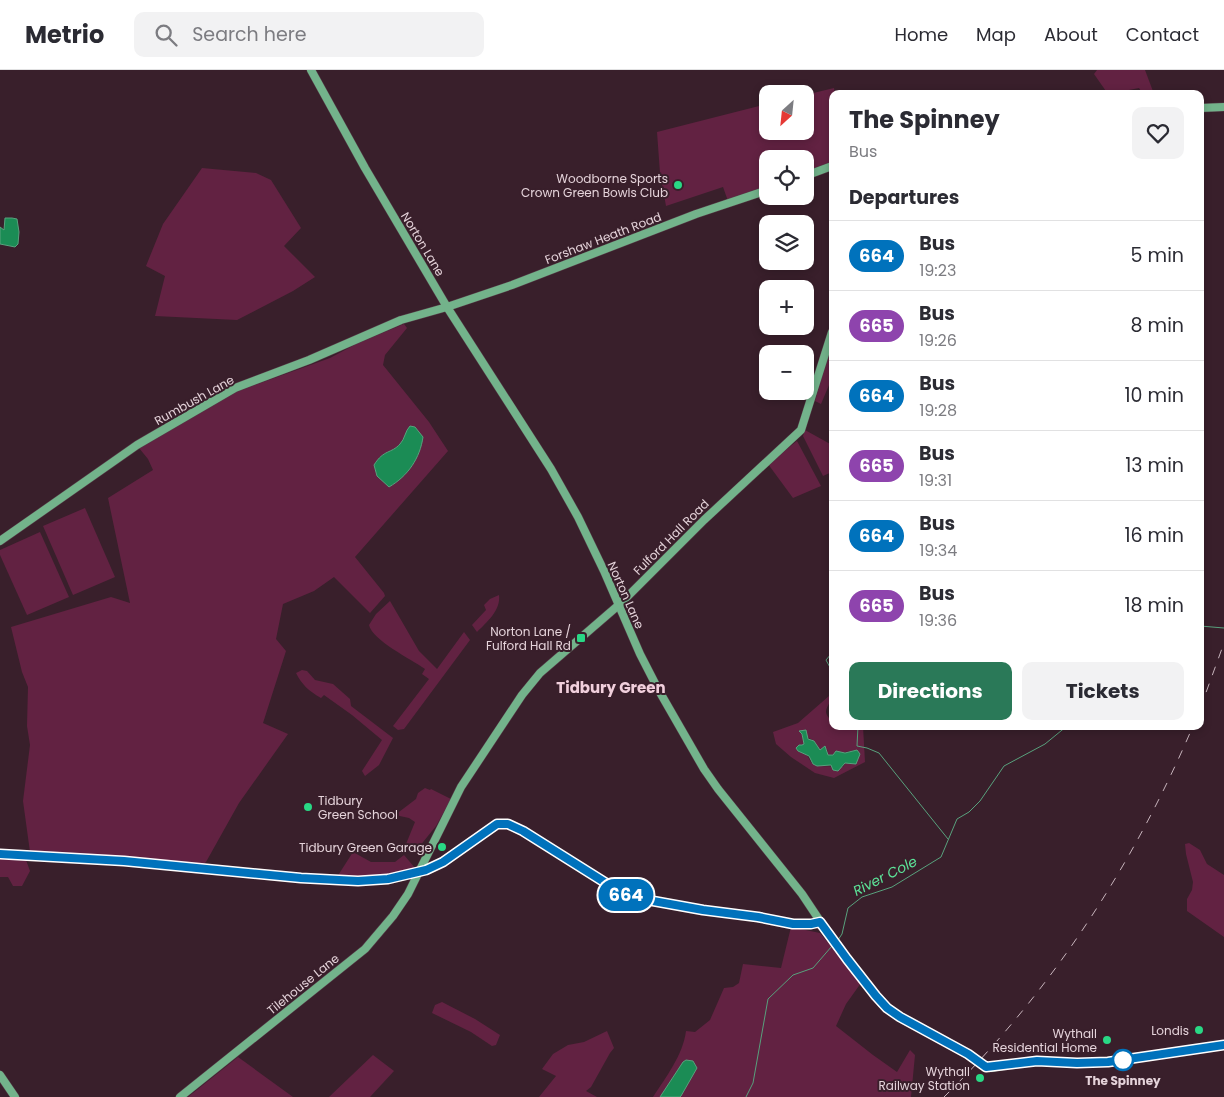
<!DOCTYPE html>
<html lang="en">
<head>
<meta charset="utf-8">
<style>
	:root { --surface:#fff; --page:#f2f2f3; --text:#2b2b33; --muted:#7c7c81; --line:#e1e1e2; --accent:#2a7958 }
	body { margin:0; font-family:Poppins,sans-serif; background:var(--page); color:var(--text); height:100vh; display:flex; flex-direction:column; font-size:19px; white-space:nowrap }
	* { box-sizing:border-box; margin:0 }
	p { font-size:16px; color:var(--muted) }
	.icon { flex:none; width:28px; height:28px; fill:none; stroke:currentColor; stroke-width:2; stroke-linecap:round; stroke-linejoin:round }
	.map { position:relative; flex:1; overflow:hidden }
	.panel { position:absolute; left:829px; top:20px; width:375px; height:640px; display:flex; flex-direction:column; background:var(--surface); border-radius:10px; box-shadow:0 2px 8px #0003 }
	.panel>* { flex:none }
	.badge { padding:0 10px; border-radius:16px; font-size:18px; line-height:32px }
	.needle { width:32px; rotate:207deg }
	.fabs { position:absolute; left:759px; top:15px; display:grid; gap:10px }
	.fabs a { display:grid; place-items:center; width:55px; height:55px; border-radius:10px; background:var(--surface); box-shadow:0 2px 8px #0003; font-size:25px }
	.map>.badge { position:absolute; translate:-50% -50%; box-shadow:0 0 0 2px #fff }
	h2 { padding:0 20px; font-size:19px; line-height:45px }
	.round { display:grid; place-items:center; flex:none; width:52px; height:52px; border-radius:10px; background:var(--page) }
	.summary { display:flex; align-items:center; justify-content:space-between; height:85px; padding:0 20px }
	h1 { font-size:24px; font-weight:700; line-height:38px }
	.cta { display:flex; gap:10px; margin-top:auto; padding:10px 20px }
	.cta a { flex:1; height:58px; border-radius:10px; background:var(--accent); color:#fff; font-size:20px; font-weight:700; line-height:58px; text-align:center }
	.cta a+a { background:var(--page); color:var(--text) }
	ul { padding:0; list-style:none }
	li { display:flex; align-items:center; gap:15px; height:70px; padding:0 20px; border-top:1px solid var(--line) }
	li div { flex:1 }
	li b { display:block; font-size:19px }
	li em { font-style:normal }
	li .badge { min-width:55px; font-weight:700; text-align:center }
	header { display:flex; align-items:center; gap:30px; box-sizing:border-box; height:70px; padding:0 25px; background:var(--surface); border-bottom:1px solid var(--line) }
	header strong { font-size:24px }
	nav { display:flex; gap:28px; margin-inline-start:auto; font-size:18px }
	.search { width:350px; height:45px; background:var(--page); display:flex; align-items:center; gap:12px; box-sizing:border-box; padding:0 18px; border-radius:10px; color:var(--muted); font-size:19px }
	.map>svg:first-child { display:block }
	.green { fill:#622242; fill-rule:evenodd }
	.water { fill:#1b8c55; stroke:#58a17d }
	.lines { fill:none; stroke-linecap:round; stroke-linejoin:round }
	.stream { stroke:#58a17d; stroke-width:1 }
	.secondary-casing { stroke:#553c47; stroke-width:9 }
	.secondary { stroke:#73b38b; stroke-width:8 }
	.rail { stroke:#c7b4bc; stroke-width:1; stroke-dasharray:9 9; stroke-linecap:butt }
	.secondary-bridge-casing { stroke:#553c47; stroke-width:9; stroke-linecap:butt }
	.secondary-bridge { stroke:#73b38b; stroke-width:8 }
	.line-casing { stroke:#fff; stroke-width:11 }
	.line { stroke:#0072bc; stroke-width:8 }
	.poi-dot { fill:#29d885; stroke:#391f2b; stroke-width:2 }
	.stop-dot { fill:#fff; stroke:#0072bc; stroke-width:2.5 }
	.labels { text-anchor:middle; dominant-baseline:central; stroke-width:4; stroke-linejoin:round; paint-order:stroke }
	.poi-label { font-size:12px; fill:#e5d3da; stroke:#391f2b; text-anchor:end }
	.street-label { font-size:12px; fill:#e5d3da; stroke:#391f2b }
	.stop-label { font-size:12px; font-weight:bold; fill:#e5d3da; stroke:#391f2b }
	.water-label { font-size:14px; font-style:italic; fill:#5ce398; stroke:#391f2b }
	.quarter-label { font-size:15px; font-weight:bold; fill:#f1cfdc; stroke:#391f2b }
</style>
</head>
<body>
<header>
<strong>Metrio</strong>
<div class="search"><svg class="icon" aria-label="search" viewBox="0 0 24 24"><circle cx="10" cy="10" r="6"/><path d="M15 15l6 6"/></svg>Search here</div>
<nav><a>Home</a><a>Map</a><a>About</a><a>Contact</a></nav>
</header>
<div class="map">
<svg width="1224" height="1027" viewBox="0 0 1224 1027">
	<rect width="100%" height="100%" fill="#391f2b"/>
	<!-- green -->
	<g class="green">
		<polygon points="1097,0 1145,0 1154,24 1143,24 1139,18 1129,20 1123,24 1108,24 1094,4"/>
		<polygon points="834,18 835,24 832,24 832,92 805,103 805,89 768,89 767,116 728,131 723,117 666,136 660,103 657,62 767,34 768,61 805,61 805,25"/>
		<polygon points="202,98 256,103 271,110 301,158 284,176 315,207 293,221 237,250 155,246 165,206 146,196 163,154"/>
		<polygon points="404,254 407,258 385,285 383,295 429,352 448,381 355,487 384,523 385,526 370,543 334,507 314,521 283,534 276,569 286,581 263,653 288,664 239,733 206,792 199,798 120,788 30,782 23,731 30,675 27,656 28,617 22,602 11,557 111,527 130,533 108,428 153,400 148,389 139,378 235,322 330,288 358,273"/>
		<polygon points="832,269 832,308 821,334 815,331"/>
		<polygon points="805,360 832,375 832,402 823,406 803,366"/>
		<polygon points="797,371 821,416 793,428 768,394"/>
		<polygon points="85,438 115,507 73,525 43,456"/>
		<polygon points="40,462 69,527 27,545 0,485 0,480"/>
		<path d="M499 525C501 540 487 552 477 562L472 555 486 540 484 535 490 529Z"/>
		<path d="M390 531 419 581 437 599 464 562 470 570 404 659 398 660 393 656 429 609 422 604 425 599C411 589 372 570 369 555L376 544Z"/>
		<path d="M302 600 307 601 315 610 333 614 350 629 351 636 393 668 379 695 365 706 362 701 382 670 352 645 324 625 321 628C309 621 302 615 296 603Z"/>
		<path d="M832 625V633L830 632C826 639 824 642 829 648L832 642V656H863L865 692 834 708 815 703 791 687 776 674 773 662 798 653 829 626ZM802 664 814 671 820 681 827 679 828 685 857 680 851 693 846 692 843 697C836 696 816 697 813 694 808 690 810 685 802 683V676L804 674Z"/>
		<polygon points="425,718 430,720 431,719 451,729 436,756 415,782 406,774 415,752 409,748 395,745 416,729 418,723"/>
		<polygon points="1189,773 1200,780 1207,794 1224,805 1224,867 1187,841 1187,829 1192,820 1193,812 1186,784 1185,774"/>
		<path d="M353 782 371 792H395L404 785 415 798C388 807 365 808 337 807Z"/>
		<polygon points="0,789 26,790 30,801 22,816 13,816 8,807 0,807"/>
		<path d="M791 857 820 863 861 913 846 934 836 956 873 985 897 1002 910 980 915 985 911 1027H653C666 1007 683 985 686 961L695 962 710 950 724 918 733 917 739 913 743 894 781 898Z"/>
		<polygon points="442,932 475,949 500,965 496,975 492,976 471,962 432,943 435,935"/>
		<polygon points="607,961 614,978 610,983 591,1017 586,1021 597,1027 539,1027 556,1006 542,999 553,984 568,975 584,972"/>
		<polygon points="373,985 394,1001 370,1027 329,1027"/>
		<polygon points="238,987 293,1027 188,1027"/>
	</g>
	<!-- water -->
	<g class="water">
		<polygon points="12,148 17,149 19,162 18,174 15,177 0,174 0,157 4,160 5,148"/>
		<path d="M410 356 415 357 423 367C420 388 408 406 389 417L377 406 374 395C384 379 391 384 400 374 405 369 405 361 410 356Z"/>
		<polygon points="806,660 808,669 814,671 820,680 825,676 828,685 833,685 836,681 845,683 857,680 860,684 856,694 845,693 838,701 833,700 831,695 817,696 813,694 809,686 798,681 796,678 799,675 802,675 804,674 802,664 799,661"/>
		<polygon points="686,990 693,991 697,998 681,1026 680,1027 660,1027 683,992"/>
	</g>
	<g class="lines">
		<!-- stream -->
		<g class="stream">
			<polyline points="1200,556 1224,558"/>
			<polyline points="832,583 826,590 832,601"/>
			<polyline points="858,656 857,676 867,678 879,683 948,769"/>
			<polyline points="838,870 842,864 848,838 862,827 892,817 941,787 957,749 969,742 980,731 1004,696 1045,674 1067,656"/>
			<polyline points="746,1027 753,1013 768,929 793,905 813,898 832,876"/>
		</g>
		<!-- secondary casing -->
		<g class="secondary-casing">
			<g id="secondary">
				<polyline points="311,0 365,98 447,237 551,399 578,447 604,501 640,584 658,619 704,699 718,719 802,824 840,881 882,934 900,947 977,990"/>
				<polyline points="1200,38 1224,37"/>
				<polyline points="805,106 832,96"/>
				<polyline points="0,471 137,375 235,318 309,290 401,250 447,237 512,215 696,144 768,120"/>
				<path d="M0 784 124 791 301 808 358 811 388 809 426 800 443 792 497 754H508L523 761 617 820C631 828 646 829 661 832 690 838 719 842 748 846 772 849 796 858 820 852"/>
				<polyline points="982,994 990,998 1037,991 1094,993 1224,975"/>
				<polyline points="0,1005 15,1027"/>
				<polyline points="180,1027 365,879 393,846 408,824 461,717 522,625 540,603 621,533 704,450 801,360 832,262"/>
			</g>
		</g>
		<!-- secondary -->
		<use href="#secondary" class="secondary"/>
		<!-- rail -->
		<g class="rail">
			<polyline points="1200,639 1224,573"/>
			<path d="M944 1027C1051 922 1134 794 1193 656"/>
		</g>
		<!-- secondary-bridge casing -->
		<g class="secondary-bridge-casing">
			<polyline id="secondary-bridge" points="977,990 982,994"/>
		</g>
		<!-- secondary-bridge -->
		<use href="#secondary-bridge" class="secondary-bridge"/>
	</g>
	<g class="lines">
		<!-- line casing -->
		<g class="line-casing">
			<polyline id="line" points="0,784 124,791 301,808 358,811 388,809 426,800 443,792 497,754 508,754 523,761 617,820 631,827 703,840 758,847 793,854 811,854 820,852 847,889 876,926 887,938 900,947 968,984 986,997 1037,991 1077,993 1108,992 1224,975"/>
		</g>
		<!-- line -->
		<use href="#line" class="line"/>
	</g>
	<!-- markers -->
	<g class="poi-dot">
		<circle cx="678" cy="115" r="5"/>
		<rect x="576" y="563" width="10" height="10" rx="2.5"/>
		<circle cx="308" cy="737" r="5"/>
		<circle cx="442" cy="777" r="5"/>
		<circle cx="1199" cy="960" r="5"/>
		<circle cx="1107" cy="970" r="5"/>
		<circle cx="980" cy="1008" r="5"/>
	</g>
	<circle class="stop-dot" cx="1123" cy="990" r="10"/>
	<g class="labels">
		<!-- poi labels -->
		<g class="poi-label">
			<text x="668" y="108">Woodborne Sports<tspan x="668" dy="14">Crown Green Bowls Club</tspan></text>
			<text x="571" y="561">Norton Lane /<tspan x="571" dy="14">Fulford Hall Rd</tspan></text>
			<text x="318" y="730" text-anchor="start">Tidbury<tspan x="318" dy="14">Green School</tspan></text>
			<text x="432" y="777">Tidbury Green Garage</text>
			<text x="1189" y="960">Londis</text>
			<text x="1097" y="963">Wythall<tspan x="1097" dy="14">Residential Home</tspan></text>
			<text x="970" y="1001">Wythall<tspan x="970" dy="14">Railway Station</tspan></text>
		</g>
		<!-- street labels -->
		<g class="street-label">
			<text transform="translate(603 168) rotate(-21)">Forshaw Heath Road</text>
			<text transform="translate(423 174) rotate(59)">Norton Lane</text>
			<text transform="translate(194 330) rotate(-29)">Rumbush Lane</text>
			<text transform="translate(671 467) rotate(-45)">Fulford Hall Road</text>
			<text transform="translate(626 525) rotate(66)">Norton Lane</text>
			<text transform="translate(303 914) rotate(-39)">Tilehouse Lane</text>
		</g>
		<!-- stop labels -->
		<g class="stop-label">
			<text x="1123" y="1010">The Spinney</text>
		</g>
		<!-- water labels -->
		<g class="water-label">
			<text transform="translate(885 806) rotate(-27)">River Cole</text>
		</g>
		<!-- quarter labels -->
		<g class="quarter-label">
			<text x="611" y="617">Tidbury Green</text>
		</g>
	</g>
</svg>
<div class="fabs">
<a><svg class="needle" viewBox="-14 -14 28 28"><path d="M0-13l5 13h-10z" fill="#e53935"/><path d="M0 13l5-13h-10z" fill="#7c7c81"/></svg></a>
<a><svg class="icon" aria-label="locate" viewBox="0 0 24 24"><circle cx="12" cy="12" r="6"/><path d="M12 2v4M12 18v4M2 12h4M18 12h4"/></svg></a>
<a><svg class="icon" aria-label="layers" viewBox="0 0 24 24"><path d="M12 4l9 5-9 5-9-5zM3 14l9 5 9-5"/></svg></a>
<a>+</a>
<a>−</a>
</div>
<b class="badge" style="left:626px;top:825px;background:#0072bc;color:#fff">664</b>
<section class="panel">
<div class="summary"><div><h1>The Spinney</h1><p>Bus</p></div><a class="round"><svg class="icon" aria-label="heart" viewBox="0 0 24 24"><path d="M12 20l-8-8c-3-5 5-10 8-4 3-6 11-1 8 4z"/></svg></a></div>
<h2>Departures</h2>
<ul>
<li><span class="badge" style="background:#0072bc;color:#fff">664</span><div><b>Bus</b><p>19:23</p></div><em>5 min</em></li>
<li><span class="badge" style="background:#8e44ad;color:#fff">665</span><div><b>Bus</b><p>19:26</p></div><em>8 min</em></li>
<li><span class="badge" style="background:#0072bc;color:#fff">664</span><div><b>Bus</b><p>19:28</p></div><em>10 min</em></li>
<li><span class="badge" style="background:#8e44ad;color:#fff">665</span><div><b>Bus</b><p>19:31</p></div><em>13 min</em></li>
<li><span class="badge" style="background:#0072bc;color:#fff">664</span><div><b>Bus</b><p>19:34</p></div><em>16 min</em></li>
<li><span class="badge" style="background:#8e44ad;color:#fff">665</span><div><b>Bus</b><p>19:36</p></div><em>18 min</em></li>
</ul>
<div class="cta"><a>Directions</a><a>Tickets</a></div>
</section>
</div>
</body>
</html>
